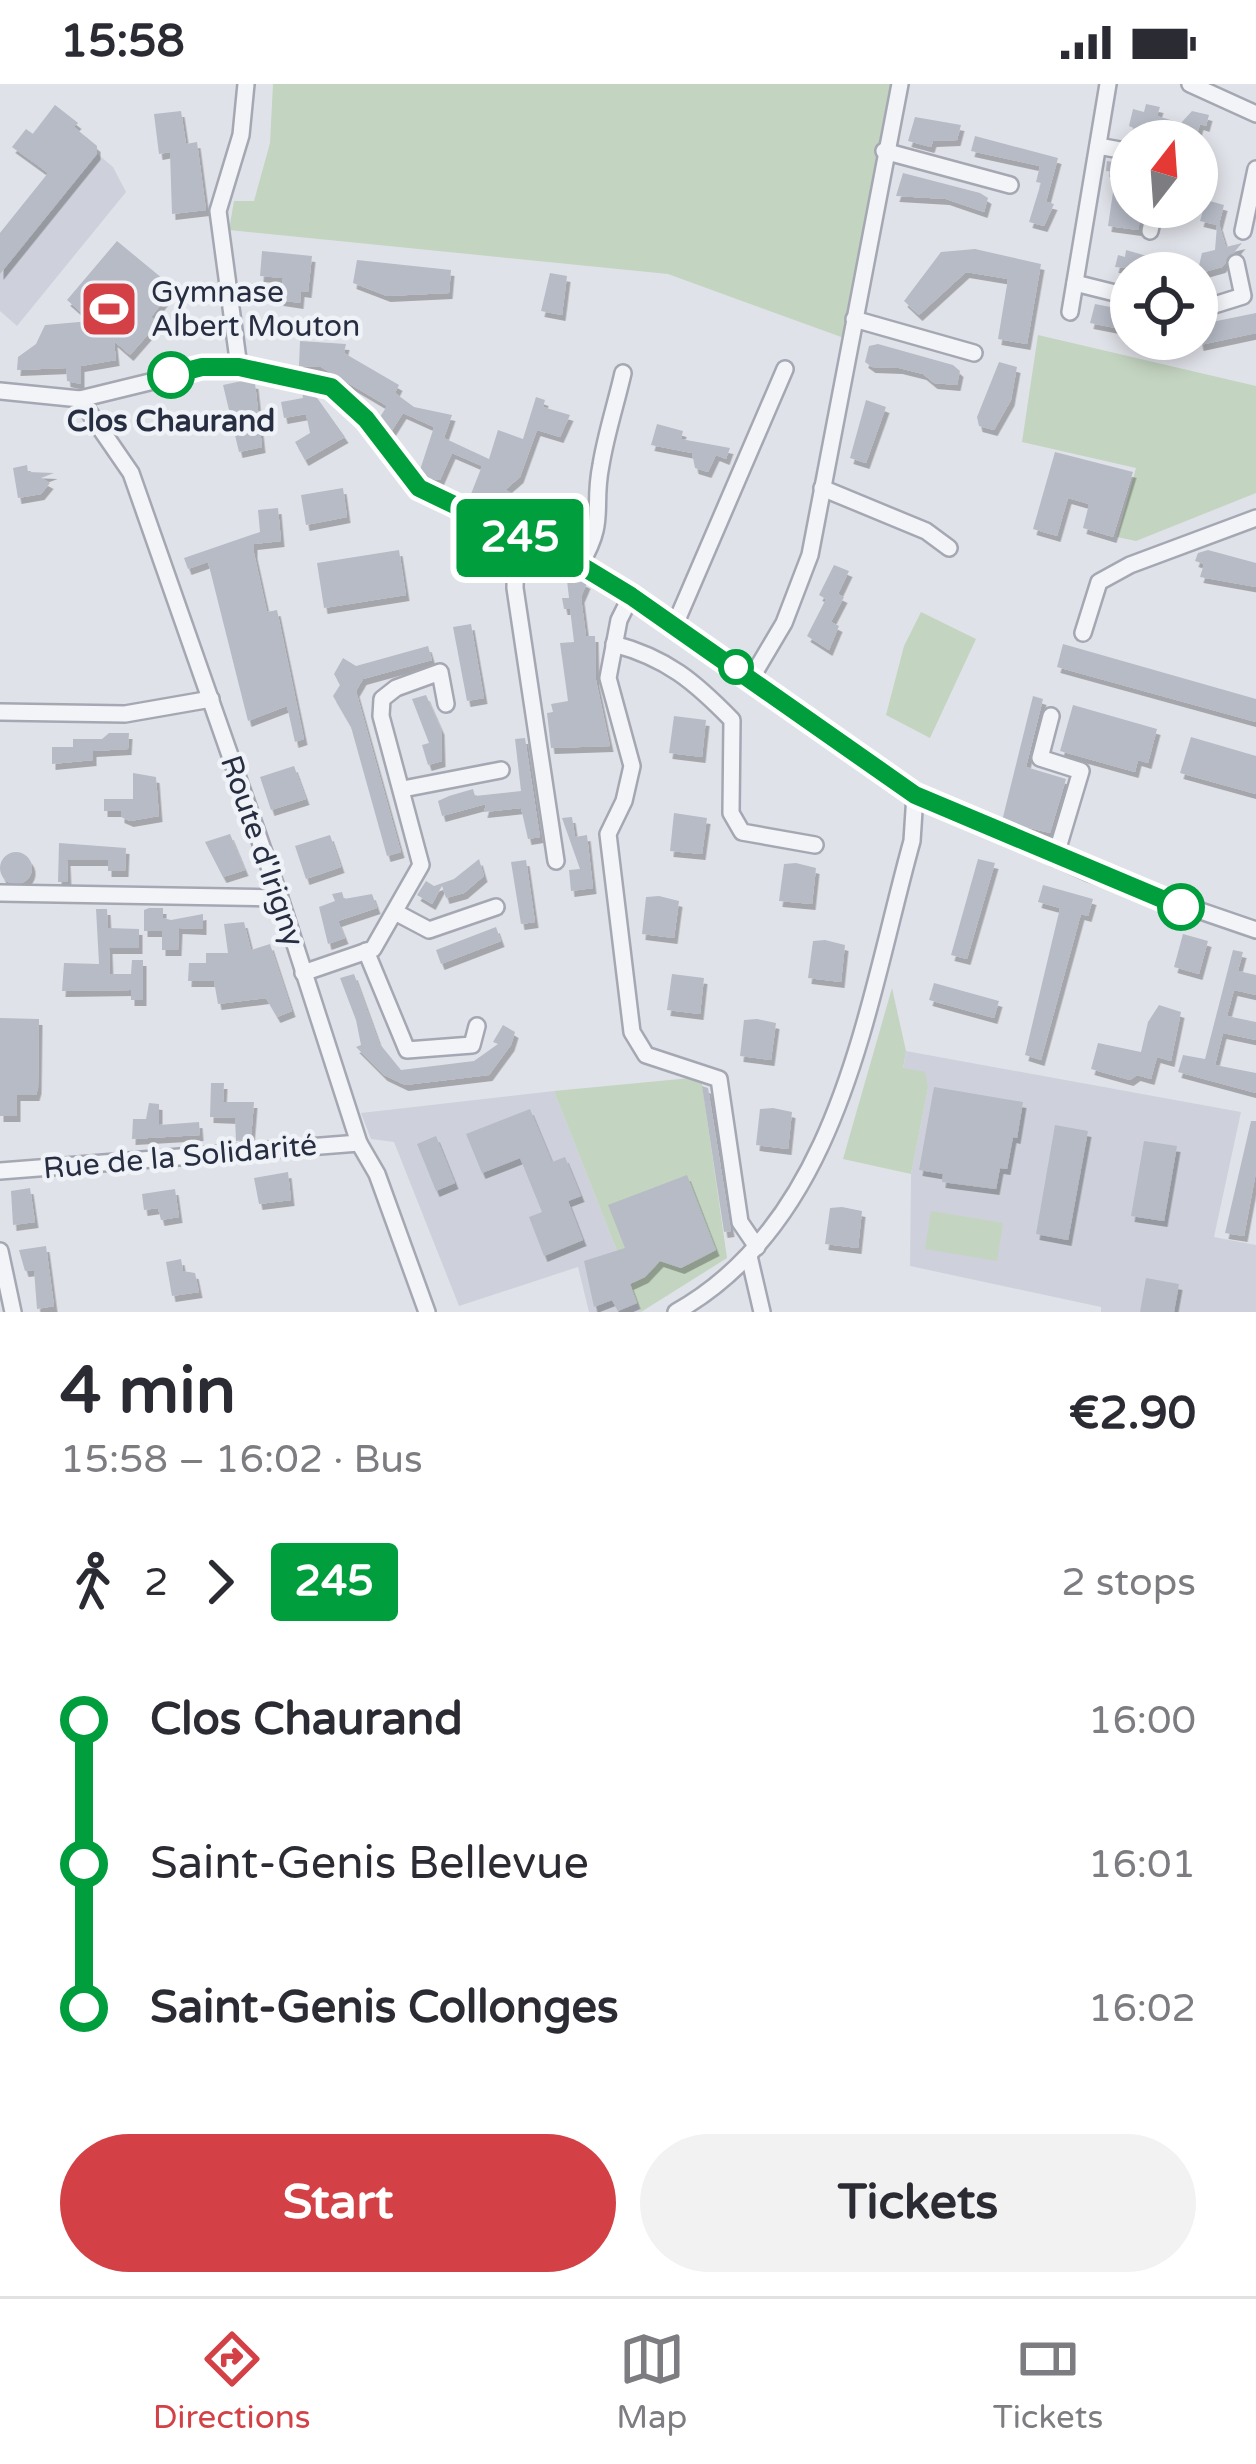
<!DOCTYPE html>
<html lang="en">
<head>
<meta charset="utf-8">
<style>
	:root { --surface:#fff; --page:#f2f2f3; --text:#2b2b33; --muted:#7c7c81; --line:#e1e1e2; --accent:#d34045 }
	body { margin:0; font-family:"Varela Round",sans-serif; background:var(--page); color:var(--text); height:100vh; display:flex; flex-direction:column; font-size:45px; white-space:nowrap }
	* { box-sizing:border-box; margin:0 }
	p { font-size:39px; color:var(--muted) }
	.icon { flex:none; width:66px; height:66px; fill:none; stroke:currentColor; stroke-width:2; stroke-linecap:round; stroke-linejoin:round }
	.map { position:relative; height:1228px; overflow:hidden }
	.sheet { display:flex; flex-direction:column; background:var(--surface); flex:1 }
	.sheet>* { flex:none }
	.badge { padding:0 24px; border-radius:9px; font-size:42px; line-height:78px }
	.needle { width:78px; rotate:17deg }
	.controls { position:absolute; left:1110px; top:36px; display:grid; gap:24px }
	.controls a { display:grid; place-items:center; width:108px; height:108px; border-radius:50%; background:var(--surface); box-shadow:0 6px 18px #0003; font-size:60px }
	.map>.badge { position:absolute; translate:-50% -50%; box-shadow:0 0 0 6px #fff }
	.legs { display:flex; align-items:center; gap:18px; height:132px; padding:0 60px; font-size:39px }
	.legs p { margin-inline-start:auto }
	.head { display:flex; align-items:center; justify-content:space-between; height:204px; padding:0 60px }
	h1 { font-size:66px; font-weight:700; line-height:90px }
	.button { display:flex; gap:24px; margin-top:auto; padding:24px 60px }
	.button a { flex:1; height:138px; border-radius:72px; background:var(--accent); color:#fff; font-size:48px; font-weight:700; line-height:138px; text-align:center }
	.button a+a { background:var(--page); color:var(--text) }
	ul { padding:0 60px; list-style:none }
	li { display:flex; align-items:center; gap:42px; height:144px; font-size:45px }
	li i { display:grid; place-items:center; width:18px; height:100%; margin:0 15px; background:currentColor }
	li i::after { content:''; width:30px; height:30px; margin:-15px; border:9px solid; border-radius:50%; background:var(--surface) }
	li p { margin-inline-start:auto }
	li:first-child i { background:linear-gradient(#0000 50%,currentColor 0) }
	li:last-child i { background:linear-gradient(currentColor 50%,#0000 0) }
	.status { display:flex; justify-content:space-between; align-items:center; height:84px; padding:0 60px; background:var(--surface); direction:ltr }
	.status svg { height:33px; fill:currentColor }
	.tabs { display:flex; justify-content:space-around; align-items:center; height:168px; border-top:3px solid var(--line); background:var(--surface); font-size:33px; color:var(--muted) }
	.tabs a { display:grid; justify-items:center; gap:6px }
	.tabs .on { color:var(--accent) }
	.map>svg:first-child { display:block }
	.built { fill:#ced1db }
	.green { fill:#c3d4c0 }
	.building { fill:#b7bbc6; filter:url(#shadow) }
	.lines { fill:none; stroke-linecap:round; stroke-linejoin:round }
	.minor-casing { stroke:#a5a8b3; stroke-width:20 }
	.minor { stroke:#f3f4f7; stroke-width:15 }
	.line-1-casing { stroke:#fff; stroke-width:27 }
	.line-1 { stroke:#009e3d; stroke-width:18 }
	.stop-1-dot { fill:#fff; stroke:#009e3d; stroke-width:6 }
	.labels { text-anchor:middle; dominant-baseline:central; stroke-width:9; stroke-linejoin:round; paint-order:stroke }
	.poi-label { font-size:30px; fill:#282e41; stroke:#eff2f7; text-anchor:start }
	.stop-label { font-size:30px; font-weight:bold; fill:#282e41; stroke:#eff2f7 }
	.street-label { font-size:30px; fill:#282e41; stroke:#eff2f7 }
</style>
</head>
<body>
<div class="status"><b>15:58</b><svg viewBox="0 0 49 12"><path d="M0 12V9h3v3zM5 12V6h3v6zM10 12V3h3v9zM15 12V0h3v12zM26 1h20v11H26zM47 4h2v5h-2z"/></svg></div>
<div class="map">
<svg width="1256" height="1228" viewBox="0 0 1256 1228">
	<defs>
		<filter id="shadow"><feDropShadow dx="3.5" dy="6" stdDeviation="0" flood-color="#0004"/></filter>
	</defs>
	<rect width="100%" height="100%" fill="#e0e2e9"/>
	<!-- built -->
	<g class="built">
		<polygon points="55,21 78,39 64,57 86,53 97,62 94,67 113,83 126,108 17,242 0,227 0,149 37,103 44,107 54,71 42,85 12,63 33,49"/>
		<polygon points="906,967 1241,1028 1214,1153 1256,1161 1256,1228 1101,1228 1101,1223 910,1182 911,1090 928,1004 903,985"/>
		<polygon points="554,1007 641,1228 589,1228 578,1183 459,1222 394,1058 371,1055 361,1029"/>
	</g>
	<!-- green -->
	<g class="green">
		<polygon points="273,0 896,0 844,254 668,190 229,146 234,117 254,117 270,59"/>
		<polygon points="1038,251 1256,302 1256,409 1136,457 1117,453 1136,384 1022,358"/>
		<polygon points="921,528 976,555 930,654 886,631 904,562"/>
		<polygon points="892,904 906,967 903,984 925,988 928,1004 911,1090 843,1075"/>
		<polygon points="701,993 727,1174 641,1228 554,1007"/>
		<polygon points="931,1127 1003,1139 997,1177 925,1165"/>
	</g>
	<!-- building -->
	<g class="building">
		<polygon points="1146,20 1160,23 1157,32 1181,39 1192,27 1209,31 1206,42 1200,40 1195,57 1154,47 1152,52 1129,42 1133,25 1144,28"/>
		<polygon points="55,21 78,39 74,43 97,62 97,70 0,190 0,149 48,89 12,63 26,45 33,50"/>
		<polygon points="181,27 186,60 197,58 206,126 172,130 170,68 159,70 154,30"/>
		<polygon points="915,33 961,41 957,56 933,57 931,63 908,57"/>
		<polygon points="975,52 1058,74 1046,118 1054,120 1044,142 1029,138 1041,99 1036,98 1040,82 971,67"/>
		<polygon points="1107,77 1131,81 1131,123 1143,123 1138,146 1108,142 1116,88 1106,87"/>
		<polygon points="903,89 980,109 988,114 984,128 946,115 896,112"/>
		<polygon points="1206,116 1224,121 1219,140 1226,163 1242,159 1222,183 1197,190 1202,169 1215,166 1217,141 1200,137"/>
		<polygon points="117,157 174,204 151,233 158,239 130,271 114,257 116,276 81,282 81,300 67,297 66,284 17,286 18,273 36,260 45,241 91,237 67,216"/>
		<polygon points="975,165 1041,180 1027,260 998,255 1008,195 966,188 919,231 904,217 941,168"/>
		<polygon points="1126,166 1192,185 1191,189 1115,183 1118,171 1125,173"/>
		<polygon points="262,167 312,172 308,208 301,207 300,219 280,216 283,194 260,192"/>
		<polygon points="357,176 451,186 449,209 387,212 353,199"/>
		<polygon points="550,189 567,192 562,231 541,227"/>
		<polygon points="1095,220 1131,227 1131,247 1090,239"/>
		<polygon points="1256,229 1256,249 1200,261 1197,241"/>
		<polygon points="300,257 346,260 344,269 399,301 395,309 414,323 452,331 444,354 489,375 498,346 523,355 536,313 545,316 543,323 570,331 560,353 537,346 520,393 505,406 554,429 545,447 506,429 508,420 488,413 481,421 469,415 482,382 452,369 440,396 427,394 420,386 434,343 403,329 391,348 380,333 387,322 321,283 299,282"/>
		<polygon points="878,260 953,281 960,287 957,301 934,299 923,290 899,284 872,283 865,278 869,262"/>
		<polygon points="999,278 1017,283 1011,316 994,346 979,342 977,333"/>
		<polygon points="242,297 255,299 262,363 239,368 223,301"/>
		<polygon points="302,308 315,311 345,353 305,376 295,358 310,349 306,330 284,334 281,318 303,314"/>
		<polygon points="866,316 886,323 866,379 850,374"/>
		<polygon points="657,340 683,347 681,355 730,364 726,375 716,371 708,388 695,384 692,369 651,361"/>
		<polygon points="1055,368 1133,388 1113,453 1083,444 1089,420 1068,414 1057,452 1033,445"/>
		<polygon points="27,381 28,388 54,389 41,394 50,399 41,410 18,414 13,384"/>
		<polygon points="343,404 347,433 306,441 301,411"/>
		<polygon points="278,424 281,457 254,460 254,469 267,528 277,526 304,655 295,658 287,622 248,637 208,478 188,485 184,474 260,448 258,426"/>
		<polygon points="399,466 406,511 324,524 317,479"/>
		<polygon points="1208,466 1256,479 1256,503 1200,493 1204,480 1195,477 1198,469"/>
		<polygon points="834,481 849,487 838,510 844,513 831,538 839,542 829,566 807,552 826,515 819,511"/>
		<polygon points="566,488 587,499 581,513 586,552 595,552 596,596 610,662 551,664 547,629 553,628 551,620 568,617 560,559 574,558 570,525 564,525 562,514 569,514"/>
		<polygon points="471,540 484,614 467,617 453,543"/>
		<polygon points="1063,560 1256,615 1256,638 1057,583"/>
		<polygon points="428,562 432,576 363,595 356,607 401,768 387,772 351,643 333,612 340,601 334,590 343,574 356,582"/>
		<polygon points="426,611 441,645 442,677 428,681 422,661 429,659 412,615"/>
		<polygon points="1033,612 1043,615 1026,683 1066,695 1050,749 1002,737"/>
		<polygon points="1073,621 1157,645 1148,679 1138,676 1135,688 1060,667"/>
		<polygon points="674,632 706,636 702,673 669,669"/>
		<polygon points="109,649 129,649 128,665 93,667 93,676 52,680 52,663 73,663 73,655 102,655"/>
		<polygon points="1191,653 1256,672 1256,710 1180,689"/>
		<polygon points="525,654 540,753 528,755 521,724 484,728 486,720 442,732 438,717 449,712 473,705 475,712 521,707 515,655"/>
		<polygon points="294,682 306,715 271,726 260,693"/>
		<polygon points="133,689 156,693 159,732 130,737 121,733 121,727 104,727 104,715 133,715"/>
		<polygon points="674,729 707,734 702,770 670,767"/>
		<polygon points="572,733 575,753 587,751 593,804 571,807 569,786 580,785 562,734"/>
		<polygon points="230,750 245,786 223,793 205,758"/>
		<polygon points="330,751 341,783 306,795 295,762"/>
		<polygon points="59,759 126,764 125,787 108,787 108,776 67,776 68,798 58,798"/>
		<circle cx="16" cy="784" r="16"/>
		<polygon points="479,775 484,792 464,809 446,814 442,802 432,820 417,811 426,797 434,802 454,795"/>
		<polygon points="978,775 995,779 967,875 951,871"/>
		<polygon points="526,776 535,838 521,840 511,778"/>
		<polygon points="796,779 816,784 812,820 779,817 784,780"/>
		<polygon points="1043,801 1093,815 1088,832 1081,830 1041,976 1025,971 1060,824 1038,818"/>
		<polygon points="342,808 344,815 372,810 377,824 338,837 345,854 328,860 319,823 335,817 332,810"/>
		<polygon points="659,812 679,817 674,854 642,850 646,813"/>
		<polygon points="149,824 163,824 163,834 171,836 203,830 203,845 179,844 178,866 162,866 162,847 144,847 144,826"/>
		<polygon points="96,825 107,825 108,844 139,845 139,864 109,864 110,890 131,890 132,876 143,876 143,916 131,916 131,906 62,907 64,879 99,880"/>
		<polygon points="244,838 251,866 270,860 292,927 277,933 266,914 218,920 214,897 188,897 189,879 206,879 206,869 228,869 224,840"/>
		<polygon points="496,843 501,857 441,880 436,866"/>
		<polygon points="1183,850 1208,857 1199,890 1174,883"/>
		<polygon points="825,856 845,861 841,898 808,894 813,857"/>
		<polygon points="1233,866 1243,868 1238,887 1256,891 1256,911 1234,906 1227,932 1256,938 1256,956 1223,949 1215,981 1256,989 1256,1009 1178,988 1183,971 1205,975"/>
		<polygon points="354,890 379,959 401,986 474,977 498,960 493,958 503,941 515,948 511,961 489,991 405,1001 384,991 356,963 361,961 356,936 340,894"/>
		<polygon points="672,890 704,894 700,930 667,926"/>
		<polygon points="934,899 999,917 994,934 929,916"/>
		<polygon points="1159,921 1181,928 1171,977 1157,973 1151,995 1137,991 1130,996 1091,985 1098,959 1141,968 1148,938"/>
		<polygon points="0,934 39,935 38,1004 36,1011 17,1011 17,1032 0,1032"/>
		<polygon points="757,935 776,939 771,976 740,972 744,936"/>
		<polygon points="211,999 224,999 223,1018 254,1018 251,1055 236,1057 235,1034 210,1033"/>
		<polygon points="702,1002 708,1004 731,1147 724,1148"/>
		<polygon points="934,1003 1023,1018 1017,1054 1013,1053 1007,1085 1000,1084 996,1105 942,1098 943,1090 919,1086"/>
		<polygon points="149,1019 159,1020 159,1041 199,1038 200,1051 132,1055 133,1035 146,1035"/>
		<polygon points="773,1024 792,1028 788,1065 756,1061 760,1025"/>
		<polygon points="530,1025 552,1078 565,1073 581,1112 568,1117 583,1156 544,1172 529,1133 542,1128 520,1074 482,1089 466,1050"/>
		<polygon points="1251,1037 1256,1037 1256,1088 1244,1152 1225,1149"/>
		<polygon points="1055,1041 1088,1047 1068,1156 1036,1150"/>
		<polygon points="436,1052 455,1099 436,1107 417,1060"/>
		<polygon points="1144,1057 1177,1062 1164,1137 1131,1132"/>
		<polygon points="288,1088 291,1116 259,1120 254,1094"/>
		<polygon points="687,1091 716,1166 681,1184 660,1177 645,1193 630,1200 637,1219 618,1227 612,1216 594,1223 584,1177 625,1164 608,1121"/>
		<polygon points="30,1104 35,1138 13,1141 11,1107"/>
		<polygon points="175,1105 179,1133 161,1136 158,1124 144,1126 142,1110"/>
		<polygon points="842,1123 862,1127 858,1164 825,1160 830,1124"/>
		<polygon points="46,1162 54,1222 37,1225 34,1186 25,1187 19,1166"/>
		<polygon points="181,1175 183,1187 195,1189 199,1208 172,1212 166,1178"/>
		<polygon points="1146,1194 1179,1200 1174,1228 1140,1228"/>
	</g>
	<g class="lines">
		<!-- minor casing -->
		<g class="minor-casing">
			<g id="minor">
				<polyline points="1190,0 1256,30"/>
				<polyline points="1098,62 1131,68"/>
				<polyline points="884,67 1010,101"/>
				<polyline points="1150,147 1155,123"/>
				<polyline points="1243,147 1256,85"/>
				<polyline points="1075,199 1131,213"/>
				<polyline points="1197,219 1211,222 1243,212 1236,179"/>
				<polyline points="1070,228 1108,0"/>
				<polyline points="854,235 974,269"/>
				<polyline points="239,283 218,127 241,51 246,0"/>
				<polyline points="0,307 80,315 215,282 283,290 331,303 366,335 419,404 580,481 631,512 915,711 1090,789 1256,846"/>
				<polyline points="80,315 131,389 280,814 359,1059 377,1090 427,1228"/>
				<polyline points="822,404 926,447 949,464"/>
				<polyline points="516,452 515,504 556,777"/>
				<path d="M580 481C607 436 592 425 601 381 606 350 616 320 623 289"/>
				<polyline points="631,512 619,536 608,594 632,682 624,717 608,750 632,948 646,971 719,995 740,1138 757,1163"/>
				<polyline points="674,543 785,285"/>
				<polyline points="1083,549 1099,498 1130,481 1256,434"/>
				<path d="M614 560C667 574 695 598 732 636L731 729 742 748 815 761"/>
				<polyline points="752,593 784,539 810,471 900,0"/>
				<polyline points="0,628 125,630 211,615"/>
				<polyline points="1051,632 1040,674 1081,687 1055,774"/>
				<polyline points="403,705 501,686"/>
				<polyline points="0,809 280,814"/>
				<polyline points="395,828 429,846 496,823"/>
				<polyline points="366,867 407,966 472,961 477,942"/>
				<polyline points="303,889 373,865 421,781 381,632 382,615 396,604 440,588 446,620"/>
				<polyline points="0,1087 359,1059"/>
				<polyline points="0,1167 13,1228"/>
				<polyline points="749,1172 762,1228"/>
				<path d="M676 1228C840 1136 866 922 912 757L915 711"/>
			</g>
		</g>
		<!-- minor -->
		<use href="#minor" class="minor"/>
	</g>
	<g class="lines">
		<!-- line-1 casing -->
		<g class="line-1-casing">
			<polyline id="line-1" points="171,291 202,283 239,283 331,303 366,335 419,404 580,481 631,512 915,711 1181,823"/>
		</g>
		<!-- line-1 -->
		<use href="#line-1" class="line-1"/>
	</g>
	<!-- icons -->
	<defs>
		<g id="stadium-square" transform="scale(3)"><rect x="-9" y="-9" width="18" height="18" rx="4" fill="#d34045" stroke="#eff2f7"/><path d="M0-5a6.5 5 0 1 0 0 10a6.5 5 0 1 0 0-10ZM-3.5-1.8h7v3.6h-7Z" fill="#fff"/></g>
	</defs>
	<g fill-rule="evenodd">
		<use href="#stadium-square" x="109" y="225"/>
	</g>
	<!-- markers -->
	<g class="stop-1-dot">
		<circle cx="171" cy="291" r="21"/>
		<circle cx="736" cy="583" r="15"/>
		<circle cx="1181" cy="823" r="21"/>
	</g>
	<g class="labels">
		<!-- poi labels -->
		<g class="poi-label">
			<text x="151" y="208">Gymnase<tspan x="151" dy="34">Albert Mouton</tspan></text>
		</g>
		<!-- stop labels -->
		<g class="stop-label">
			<text x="171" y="337">Clos Chaurand</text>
		</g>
		<!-- street labels -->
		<g class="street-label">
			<text transform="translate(262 767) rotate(71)">Route d'Irigny</text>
			<text transform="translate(180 1073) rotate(-5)">Rue de la Solidarité</text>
		</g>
	</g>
</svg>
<div class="controls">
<a><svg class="needle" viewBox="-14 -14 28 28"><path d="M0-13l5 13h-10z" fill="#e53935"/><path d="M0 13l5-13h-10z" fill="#7c7c81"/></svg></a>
<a><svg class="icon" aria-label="locate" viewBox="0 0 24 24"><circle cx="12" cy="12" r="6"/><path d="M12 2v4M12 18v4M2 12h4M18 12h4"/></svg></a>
</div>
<b class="badge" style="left:520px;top:454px;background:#009e3d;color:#fff">245</b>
</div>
<section class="sheet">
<div class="head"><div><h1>4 min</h1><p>15:58 – 16:02 · Bus</p></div><b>€2.90</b></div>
<div class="legs"><svg class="icon" aria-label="walk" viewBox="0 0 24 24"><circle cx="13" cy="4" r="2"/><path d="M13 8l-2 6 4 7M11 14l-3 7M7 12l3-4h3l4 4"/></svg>2<svg class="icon" aria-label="forward" viewBox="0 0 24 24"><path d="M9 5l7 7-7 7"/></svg><b class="badge" style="background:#009e3d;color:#fff">245</b><p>2 stops</p></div>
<ul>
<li><i style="color:#009e3d"></i><b>Clos Chaurand</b><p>16:00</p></li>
<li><i style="color:#009e3d"></i><span>Saint-Genis Bellevue</span><p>16:01</p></li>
<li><i style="color:#009e3d"></i><b>Saint-Genis Collonges</b><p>16:02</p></li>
</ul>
<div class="button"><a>Start</a><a>Tickets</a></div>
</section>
<nav class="tabs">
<a class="on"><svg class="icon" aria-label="directions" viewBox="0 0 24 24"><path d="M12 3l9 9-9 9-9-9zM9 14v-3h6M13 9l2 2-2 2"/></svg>Directions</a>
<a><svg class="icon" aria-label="map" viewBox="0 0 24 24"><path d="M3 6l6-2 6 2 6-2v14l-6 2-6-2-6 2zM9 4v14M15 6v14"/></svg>Map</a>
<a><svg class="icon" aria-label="tickets" viewBox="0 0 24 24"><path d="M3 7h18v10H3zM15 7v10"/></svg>Tickets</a>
</nav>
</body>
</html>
